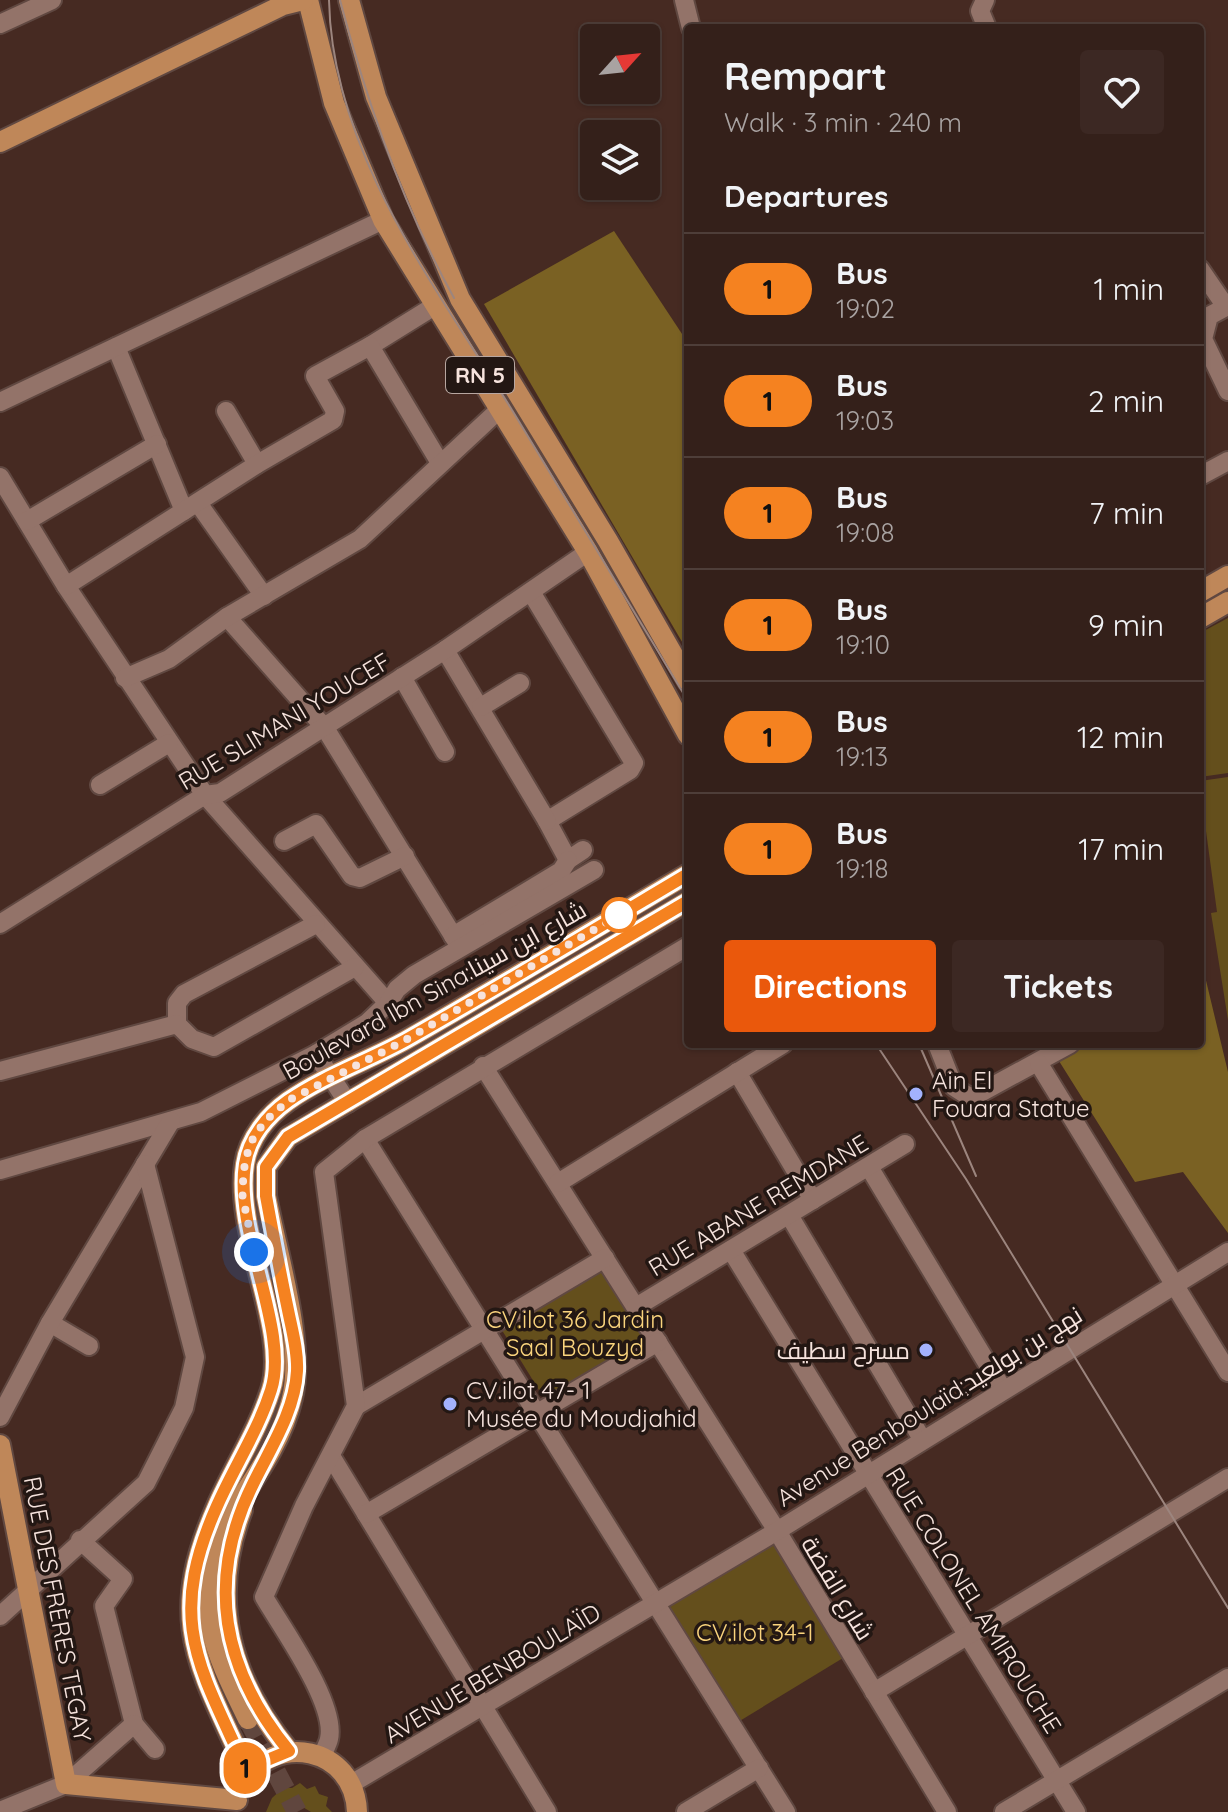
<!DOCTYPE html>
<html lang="en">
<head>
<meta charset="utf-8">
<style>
	:root { --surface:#34201a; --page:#3c2823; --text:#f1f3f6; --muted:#a9a3a2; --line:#4e3e39; --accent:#ea580c }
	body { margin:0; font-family:Quicksand,Cairo,sans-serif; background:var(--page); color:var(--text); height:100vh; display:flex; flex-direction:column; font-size:30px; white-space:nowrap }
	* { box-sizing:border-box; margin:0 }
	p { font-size:26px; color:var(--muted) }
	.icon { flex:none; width:44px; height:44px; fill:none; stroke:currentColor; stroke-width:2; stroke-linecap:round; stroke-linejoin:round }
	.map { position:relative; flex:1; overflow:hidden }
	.side { position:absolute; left:684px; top:24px; width:520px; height:1024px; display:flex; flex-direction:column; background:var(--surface); border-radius:8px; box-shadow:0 2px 6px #0004,0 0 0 2px var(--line) }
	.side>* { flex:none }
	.badge { padding:0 16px; border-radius:26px; font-size:28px; line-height:52px }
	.needle { width:52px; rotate:63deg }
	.tools { position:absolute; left:580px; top:24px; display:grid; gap:16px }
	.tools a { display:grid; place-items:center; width:80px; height:80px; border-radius:8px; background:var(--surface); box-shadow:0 2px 6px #0004,0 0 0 2px var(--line); font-size:40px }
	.you { position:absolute; width:40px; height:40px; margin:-20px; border:6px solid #fff; border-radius:50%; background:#1a73e8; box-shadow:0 0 0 12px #1a73e833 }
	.map>.badge { position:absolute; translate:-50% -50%; box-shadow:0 0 0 4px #fff }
	h2 { padding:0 40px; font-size:30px; line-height:72px }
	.round { display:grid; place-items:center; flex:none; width:84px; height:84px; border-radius:8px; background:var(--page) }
	.head { display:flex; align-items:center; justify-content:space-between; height:136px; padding:0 40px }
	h1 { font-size:38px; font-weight:700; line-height:60px }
	.cta { display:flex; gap:16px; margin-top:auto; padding:16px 40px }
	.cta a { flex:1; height:92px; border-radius:8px; background:var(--accent); color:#fff; font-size:32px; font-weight:700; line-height:92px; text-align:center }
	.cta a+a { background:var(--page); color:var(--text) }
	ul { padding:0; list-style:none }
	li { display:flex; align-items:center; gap:24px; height:112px; padding:0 40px; border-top:2px solid var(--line) }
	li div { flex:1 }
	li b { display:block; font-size:30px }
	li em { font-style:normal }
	li .badge { min-width:88px; font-weight:700; text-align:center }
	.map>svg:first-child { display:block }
	.green { fill:#644f1c }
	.forest { fill:#7a6123 }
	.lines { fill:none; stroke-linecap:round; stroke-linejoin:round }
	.major-tunnel { stroke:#60463e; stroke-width:20; stroke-dasharray:20 10; stroke-linecap:butt }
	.minor-casing { stroke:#604841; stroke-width:22 }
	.major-casing { stroke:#604841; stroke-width:24 }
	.minor { stroke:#937369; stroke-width:18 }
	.major { stroke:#bf8759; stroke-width:20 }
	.tram { stroke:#9c857e; stroke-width:2 }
	.line-casing { stroke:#fff; stroke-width:18 }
	.line { stroke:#f58220; stroke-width:12 }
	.walk { stroke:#f6e3dd; stroke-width:8; stroke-dasharray:0 14.4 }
	.stop-dot { fill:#fff; stroke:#f58220; stroke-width:4 }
	.poi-dot { fill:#a3b2fd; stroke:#231713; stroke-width:3 }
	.labels { text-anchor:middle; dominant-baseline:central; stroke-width:7; stroke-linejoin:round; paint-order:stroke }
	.shield { fill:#231713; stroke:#b7a6a0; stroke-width:2 }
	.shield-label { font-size:22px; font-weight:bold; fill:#f6e3dd }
	.street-label { font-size:24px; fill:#f6e3dd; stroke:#231713 }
	.poi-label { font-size:24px; fill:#f6e3dd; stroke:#231713; text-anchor:start }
	.park-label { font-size:24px; fill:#fad47d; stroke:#231713 }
</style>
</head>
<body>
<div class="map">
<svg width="1228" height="1812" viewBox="0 0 1228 1812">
	<rect width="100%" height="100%" fill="#462a22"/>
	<!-- green -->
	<g class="green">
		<polygon points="1228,618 1228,773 1200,777 1200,633"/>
		<polygon points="1228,777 1228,1020 1211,913 1217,912 1200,787 1200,781"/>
		<polygon points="603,1263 650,1339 547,1403 500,1327"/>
		<polygon points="772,1542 843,1658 738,1722 668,1606"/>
		<polygon points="300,1783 307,1789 315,1786 319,1794 328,1797 326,1806 332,1812 311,1812 301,1806 289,1812 266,1812 272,1798 283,1788 292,1788"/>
	</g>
	<!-- forest -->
	<g class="forest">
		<polygon points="614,231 688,343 688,652 484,304"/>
		<polygon points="1203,968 1228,1072 1228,1233 1183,1172 1135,1182 1059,1061 1085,1044 1200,1044 1200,970"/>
	</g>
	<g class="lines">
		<!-- major-tunnel -->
		<polyline class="major-tunnel" points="248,1719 297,1812"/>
		<!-- minor casing -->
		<g class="minor-casing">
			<g id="minor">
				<polyline points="684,0 691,28"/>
				<polyline points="985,0 980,11 987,28"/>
				<polyline points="0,24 52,0"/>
				<polyline points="1200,269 1226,307 1209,316 1203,339 1228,391"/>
				<polyline points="370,346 436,305"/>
				<polyline points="116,347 184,511"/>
				<polyline points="0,402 383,220"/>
				<polyline points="226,411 257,464"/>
				<polyline points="1200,476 1228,461"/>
				<polyline points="0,477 66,586 205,795 388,1003 367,1023 316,1054 201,1112 0,1170"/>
				<polyline points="198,503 264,596"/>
				<polyline points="27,521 157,444"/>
				<polyline points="66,586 259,463 333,420 335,411 315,376 370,346 440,463"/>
				<polyline points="531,592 634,763 630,770 547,821 568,860 583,850"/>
				<polyline points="227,617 325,728 460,947"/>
				<polyline points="445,650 547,821"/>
				<polyline points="402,677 445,752"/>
				<polyline points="125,678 169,659 227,617 360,539 501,408"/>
				<polyline points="481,707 520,683"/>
				<polyline points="100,785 169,743"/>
				<polyline points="284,841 316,824 352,876 360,878 405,856"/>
				<polyline points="0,924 205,795 220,793 445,650 588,552"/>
				<polyline points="453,936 561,871 568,860"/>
				<polyline points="388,1003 397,989 414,975 594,870"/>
				<polyline points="177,1024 177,1003 184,994 316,924"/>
				<polyline points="937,1044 954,1087 971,1098 1070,1044"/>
				<polyline points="316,1054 348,1103"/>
				<polyline points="1039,1064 1228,1372"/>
				<polyline points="483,1066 777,1531 947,1812"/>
				<polyline points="0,1071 177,1024 192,1039 214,1047 355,967"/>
				<polyline points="737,1072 813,1200"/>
				<polyline points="365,1139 786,1812"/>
				<polyline points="869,1167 1002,1388"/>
				<polyline points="558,1183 783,1044"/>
				<polyline points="789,1215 922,1439"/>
				<polyline points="731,1250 1076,1812"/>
				<polyline points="636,1307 905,1144"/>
				<polyline points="50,1323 89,1346"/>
				<polyline points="356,1406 605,1258"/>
				<polyline points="0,1417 50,1323 171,1121"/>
				<polyline points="331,1456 547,1812"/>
				<polyline points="366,1514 658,1342"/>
				<polyline points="80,1540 123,1579 104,1606 134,1724 155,1749"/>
				<polyline points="0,1616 146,1483 184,1408 195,1357 145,1164"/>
				<polyline points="874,1692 1228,1478"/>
				<path d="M322 1756C324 1751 328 1744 329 1739 337 1704 282 1628 264 1597L304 1506 356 1406 324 1172 365 1139 688 946"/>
				<polyline points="351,1784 777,1531 1228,1252"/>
				<polyline points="0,1811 66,1784 134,1724"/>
				<polyline points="686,1812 759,1768"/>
				<polyline points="1004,1812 1228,1678"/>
			</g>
		</g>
		<!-- major casing -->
		<g class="major-casing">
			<g id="major">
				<polyline points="308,0 334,103 383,220 588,552 688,735"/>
				<polyline points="349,0 376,97 460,299 608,541 688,681"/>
				<polyline points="0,142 283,5 303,0"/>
				<polyline points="1200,592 1228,576"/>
				<polyline points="1200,618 1228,602"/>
				<polyline points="0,1445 66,1784 237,1800"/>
				<path d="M242 1510C208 1599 229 1678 289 1751"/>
				<path d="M222 1528C247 1487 281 1446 292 1398 305 1343 277 1253 266 1196V1167L288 1137 688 901"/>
				<path d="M220 1533C199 1618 210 1642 248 1719"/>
				<path d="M248 1774C200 1666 165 1624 217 1506 234 1467 258 1431 271 1390 290 1331 234 1233 245 1164 249 1138 267 1116 288 1101 323 1076 368 1061 406 1040 501 986 594 929 688 874"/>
				<path d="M242 1785C273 1730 355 1747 357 1812"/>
			</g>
		</g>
		<!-- minor -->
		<use href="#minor" class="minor"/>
		<!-- major -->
		<use href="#major" class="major"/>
		<!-- tram -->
		<g class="tram">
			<path d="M329 0C332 152 435 286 512 410 571 507 630 604 688 701"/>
			<path d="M340 0C367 103 402 204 454 298"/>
			<polyline points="876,1044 966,1179 1228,1608"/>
			<polyline points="919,1044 976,1176"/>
		</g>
	</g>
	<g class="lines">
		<!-- line casing -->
		<g class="line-casing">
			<path id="line" d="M688 874C594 930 501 986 406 1040 368 1061 324 1076 288 1101 267 1116 249 1138 245 1164 234 1233 290 1331 271 1390 258 1431 234 1467 217 1506 165 1623 200 1667 248 1774L260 1763 289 1751C222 1669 205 1581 253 1484 270 1449 295 1411 297 1371 298 1351 292 1330 288 1310 280 1272 273 1234 266 1196V1167L288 1137 688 901"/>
		</g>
		<!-- line -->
		<use href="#line" class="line"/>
		<!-- walk -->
		<polyline class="walk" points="254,1252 242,1193 245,1161 251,1142 265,1121 289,1100 404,1041 619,915"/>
	</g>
	<!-- markers -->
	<circle class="stop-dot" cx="619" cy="915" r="16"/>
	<g class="poi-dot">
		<circle cx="916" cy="1094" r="8"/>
		<circle cx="926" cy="1350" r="8"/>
		<circle cx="450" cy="1404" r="8"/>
	</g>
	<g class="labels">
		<!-- shield labels -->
		<rect class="shield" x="446" y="357" width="68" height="36" rx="6"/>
		<g class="shield-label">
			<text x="480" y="375">RN 5</text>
		</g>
		<!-- street labels -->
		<g class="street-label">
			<text transform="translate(284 721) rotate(-31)">RUE SLIMANI YOUCEF</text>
			<text transform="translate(434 990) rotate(-29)">Boulevard Ibn Sina:شارع ابن سينا</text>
			<text transform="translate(758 1205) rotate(-31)">RUE ABANE REMDANE</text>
			<text transform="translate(929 1406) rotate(-32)">Avenue Benboulaïd;نهج بن بولعيد</text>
			<text transform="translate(838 1588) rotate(59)">شارع الفضة</text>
			<text transform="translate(974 1600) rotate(58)">RUE COLONEL AMIROUCHE</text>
			<text transform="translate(58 1609) rotate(79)">RUE DES FRÈRES TEGAY</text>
			<text transform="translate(492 1673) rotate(-31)">AVENUE BENBOULAÏD</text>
		</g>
		<!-- poi labels -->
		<g class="poi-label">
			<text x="932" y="1080">Ain El<tspan x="932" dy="28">Fouara Statue</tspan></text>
			<text x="910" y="1350" text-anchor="end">مسرح سطيف</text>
			<text x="466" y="1390">CV.ilot 47- 1<tspan x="466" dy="28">Musée du Moudjahid</tspan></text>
		</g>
		<!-- park labels -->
		<g class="park-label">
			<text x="575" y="1319">CV.ilot 36 Jardin<tspan x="575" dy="28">Saal Bouzyd</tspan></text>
			<text x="755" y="1632">CV.ilot 34-1</text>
		</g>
	</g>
</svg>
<div class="tools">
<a><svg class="needle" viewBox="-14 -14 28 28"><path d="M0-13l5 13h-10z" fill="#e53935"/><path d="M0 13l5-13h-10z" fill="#a9a3a2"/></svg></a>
<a><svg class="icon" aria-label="layers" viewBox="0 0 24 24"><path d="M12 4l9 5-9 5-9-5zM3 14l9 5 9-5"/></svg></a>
</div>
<div class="you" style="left:254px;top:1252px"></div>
<b class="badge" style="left:245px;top:1768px;background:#f58220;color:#111">1</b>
<section class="side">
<div class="head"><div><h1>Rempart</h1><p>Walk · 3 min · 240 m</p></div><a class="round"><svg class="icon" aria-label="heart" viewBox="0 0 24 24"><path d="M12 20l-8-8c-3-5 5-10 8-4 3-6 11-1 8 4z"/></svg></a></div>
<h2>Departures</h2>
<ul>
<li><span class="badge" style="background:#f58220;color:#111">1</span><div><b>Bus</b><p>19:02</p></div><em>1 min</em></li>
<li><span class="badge" style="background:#f58220;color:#111">1</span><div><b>Bus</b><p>19:03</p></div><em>2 min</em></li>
<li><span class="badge" style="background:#f58220;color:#111">1</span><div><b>Bus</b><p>19:08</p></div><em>7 min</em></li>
<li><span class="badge" style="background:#f58220;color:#111">1</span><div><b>Bus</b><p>19:10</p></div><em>9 min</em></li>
<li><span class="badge" style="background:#f58220;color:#111">1</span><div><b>Bus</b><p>19:13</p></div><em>12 min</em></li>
<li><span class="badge" style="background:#f58220;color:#111">1</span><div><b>Bus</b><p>19:18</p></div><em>17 min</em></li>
</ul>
<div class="cta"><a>Directions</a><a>Tickets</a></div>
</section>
</div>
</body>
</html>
